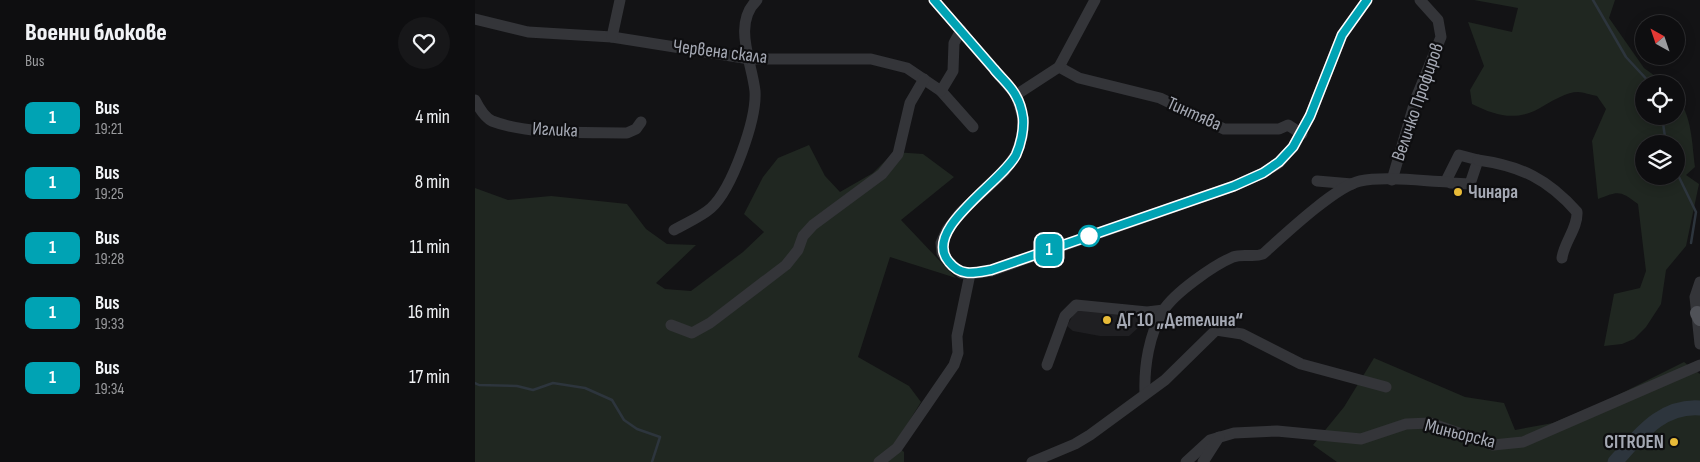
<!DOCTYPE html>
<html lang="en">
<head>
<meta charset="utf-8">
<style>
	:root { --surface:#0e0e10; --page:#171719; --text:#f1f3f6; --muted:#9b9c9f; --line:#2e2e30 }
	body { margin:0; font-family:"Sofia Sans Condensed",sans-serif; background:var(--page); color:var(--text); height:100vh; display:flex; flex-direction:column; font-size:19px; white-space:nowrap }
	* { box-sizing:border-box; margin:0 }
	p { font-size:16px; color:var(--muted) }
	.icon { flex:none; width:28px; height:28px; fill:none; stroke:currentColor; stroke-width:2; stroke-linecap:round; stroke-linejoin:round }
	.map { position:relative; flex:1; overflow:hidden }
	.side { display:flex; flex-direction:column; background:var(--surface); width:475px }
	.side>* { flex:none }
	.badge { padding:0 10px; border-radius:8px; font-size:18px; line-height:32px }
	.needle { width:32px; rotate:320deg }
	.buttons { position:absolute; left:1160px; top:15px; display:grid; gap:10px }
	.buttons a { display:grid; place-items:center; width:50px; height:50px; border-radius:50%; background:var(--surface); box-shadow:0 2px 12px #0003,0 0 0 1px var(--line); font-size:25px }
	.map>.badge { position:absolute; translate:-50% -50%; box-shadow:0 0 0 2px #fff }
	.round { display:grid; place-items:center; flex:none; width:52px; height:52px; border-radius:26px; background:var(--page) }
	.overview { display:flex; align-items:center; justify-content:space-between; height:85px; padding:0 25px }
	h1 { font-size:24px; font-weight:800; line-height:38px }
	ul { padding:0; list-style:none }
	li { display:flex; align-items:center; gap:15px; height:65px; padding:0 25px }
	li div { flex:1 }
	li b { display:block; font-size:19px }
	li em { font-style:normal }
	li .badge { min-width:55px; font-weight:700; text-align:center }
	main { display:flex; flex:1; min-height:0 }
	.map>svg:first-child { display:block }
	.built { fill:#1f1f22 }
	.green { fill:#202721; fill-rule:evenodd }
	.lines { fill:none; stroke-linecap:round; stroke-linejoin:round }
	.stream { stroke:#2d353d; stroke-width:2.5 }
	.river { stroke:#2d353d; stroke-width:15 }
	.minor { stroke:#343539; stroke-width:11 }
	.major { stroke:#505258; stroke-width:14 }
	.line-casing { stroke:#fff; stroke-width:11 }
	.line { stroke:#00a3b4; stroke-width:8 }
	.poi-dot { fill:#e8bb38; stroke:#0e0e10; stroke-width:2 }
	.stop-dot { fill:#fff; stroke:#00a3b4; stroke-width:2.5 }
	.labels { text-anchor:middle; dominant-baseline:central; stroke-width:4.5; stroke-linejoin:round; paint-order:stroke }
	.street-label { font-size:19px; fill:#a5a9b4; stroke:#0e0e10 }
	.poi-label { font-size:19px; font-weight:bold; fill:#a5a9b4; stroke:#0e0e10; text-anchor:start }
</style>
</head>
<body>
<main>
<section class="side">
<div class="overview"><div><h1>Военни блокове</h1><p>Bus</p></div><a class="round"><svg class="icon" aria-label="heart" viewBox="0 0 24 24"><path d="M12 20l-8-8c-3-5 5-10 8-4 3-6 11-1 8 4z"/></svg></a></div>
<ul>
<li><span class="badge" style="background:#00a3b4;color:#fff">1</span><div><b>Bus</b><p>19:21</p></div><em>4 min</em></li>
<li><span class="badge" style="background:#00a3b4;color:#fff">1</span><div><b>Bus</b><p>19:25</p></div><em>8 min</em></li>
<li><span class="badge" style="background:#00a3b4;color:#fff">1</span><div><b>Bus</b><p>19:28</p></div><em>11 min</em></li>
<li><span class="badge" style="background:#00a3b4;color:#fff">1</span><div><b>Bus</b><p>19:33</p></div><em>16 min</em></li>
<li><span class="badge" style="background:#00a3b4;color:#fff">1</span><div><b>Bus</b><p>19:34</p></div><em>17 min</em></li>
</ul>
</section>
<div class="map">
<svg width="1225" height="462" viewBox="0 0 1225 462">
	<rect width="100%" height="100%" fill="#131315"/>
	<!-- built -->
	<polygon class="built" points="603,306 675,311 664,327 654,336 625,336 598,331 592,326"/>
	<!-- green -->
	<g class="green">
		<path d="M999 0H1140L1134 18 1169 68 1191 84H1169V116H1201V96C1217 114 1217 144 1220 167L1211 175 1224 184 1211 246 1191 270 1186 304 1171 327 1159 339 1147 344 1129 346 1139 294 1165 288 1171 271 1163 204C1145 190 1143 191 1123 199L1117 141 1131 109 1122 96C1116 95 1108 92 1103 92 1092 92 1079 100 1070 105 1044 122 1023 117 997 104L995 90 1009 66 993 22 1037 32 1043 8ZM1169 144H1201V176H1169Z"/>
		<polygon points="334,145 350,176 365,192 398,173 419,152 448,154 479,177 426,220 481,278 415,257 383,357 434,386 446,402 420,444 429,452 429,462 0,462 0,188 33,200 76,196 152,204 171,229 192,244 221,245 181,283 190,289 216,291 268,252 289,232 269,214 288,177 303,158"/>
		<polygon points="899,358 990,397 1029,403 1040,430 1078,423 1135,399 1209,362 1225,374 1225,462 862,462 838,445 869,407"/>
	</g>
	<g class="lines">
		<!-- stream -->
		<g class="stream">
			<polyline points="1118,0 1151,57 1176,84"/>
			<polyline points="1187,116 1191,144"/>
			<polyline points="1201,171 1221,212 1216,243"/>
			<polyline points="0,383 4,385 42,386 58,390 78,383 110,388 137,400 149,420 162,429 185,437 177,462"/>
		</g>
		<!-- river -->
		<path class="river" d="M1140 462C1164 436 1186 405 1225 408"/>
		<!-- minor -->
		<g class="minor">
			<polyline points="459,0 541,95 548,118 547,137 541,154 529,172 486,212 472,230 466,243 467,253 472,260 486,273 495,274 516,271 759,186 788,173 804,163 818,147 835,116 867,35 892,0"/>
			<polyline points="0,19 53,32 137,37 275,59 396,59 432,68 466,91 498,127"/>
			<polyline points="137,37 145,0"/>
			<polyline points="584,67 604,78 685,98 749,129 804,129 813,125 827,134"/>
			<polyline points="466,91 478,71 479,43 486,30"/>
			<polyline points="541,95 584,67 620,0"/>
			<path d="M0 100C4 108 9 117 17 121 53 135 113 132 152 133L161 129 166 122"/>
			<polygon points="984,155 1003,160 995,184 976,183 972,179"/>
			<path d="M1003 160C1046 166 1073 179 1102 212 1103 228 1089 242 1087 258"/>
			<polyline points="917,180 941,98 966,37 963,20 945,0"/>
			<polyline points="842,181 877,184"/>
			<path d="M199 230C211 223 226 217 236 208 257 189 282 119 280 91 277 62 257 24 282 0"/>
			<polyline points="1225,282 1220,297 1225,344"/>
			<polyline points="196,325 217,333 235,323 311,265 323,250 328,236 338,225 407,174 423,154 435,103 449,79"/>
			<polyline points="572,365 590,316 601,305 672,312 689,310"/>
			<path d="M670 393C669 366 674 335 688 311 699 293 739 265 758 257 769 253 778 258 788 254 808 236 861 186 885 181 909 176 948 181 973 182"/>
			<polyline points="404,462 422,448 479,365 483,353 482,336 495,274"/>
			<polyline points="557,462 600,444 615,435 690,380 741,330 767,334 826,364 911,387"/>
			<polyline points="711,462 735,440 759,433 802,431 886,439 931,424 955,423 1018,445 1048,442 1225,365"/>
			<polyline points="728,462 744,437"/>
		</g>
		<!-- major -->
		<polyline class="major" points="1222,313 1225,319"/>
	</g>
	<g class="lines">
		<!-- line casing -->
		<g class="line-casing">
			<path id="line" d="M459 0C479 23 499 46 519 69 526 78 536 86 541 96 544 101 547 111 548 118 549 129 546 144 541 155 526 183 446 230 474 262 486 277 499 273 516 270L759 186 788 173 804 162 818 147 835 116 867 35 892 0"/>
		</g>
		<!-- line -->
		<use href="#line" class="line"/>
	</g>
	<!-- markers -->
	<g class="poi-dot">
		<circle cx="983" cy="192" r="5"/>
		<circle cx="632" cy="320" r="5"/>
		<circle cx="1199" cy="442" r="5"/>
	</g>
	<circle class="stop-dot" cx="614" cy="236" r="10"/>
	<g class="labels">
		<!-- street labels -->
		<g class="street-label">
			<text transform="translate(245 52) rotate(7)">Червена скала</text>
			<text transform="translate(943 102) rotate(-71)">Величко Профиров</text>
			<text transform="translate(719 114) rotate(24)">Тинтява</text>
			<text transform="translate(80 130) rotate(3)">Иглика</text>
			<text transform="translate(985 434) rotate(14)">Миньорска</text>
		</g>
		<!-- poi labels -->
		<g class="poi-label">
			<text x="993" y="192">Чинара</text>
			<text x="642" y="320">ДГ 10 „Детелина“</text>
			<text x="1189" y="442" text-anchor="end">CITROEN</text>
		</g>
	</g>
</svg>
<div class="buttons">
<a><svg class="needle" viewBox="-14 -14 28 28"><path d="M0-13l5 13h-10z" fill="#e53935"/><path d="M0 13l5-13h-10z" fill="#9b9c9f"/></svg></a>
<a><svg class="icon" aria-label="locate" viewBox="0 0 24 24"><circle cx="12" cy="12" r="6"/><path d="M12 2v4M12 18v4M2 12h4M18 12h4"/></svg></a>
<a><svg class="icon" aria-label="layers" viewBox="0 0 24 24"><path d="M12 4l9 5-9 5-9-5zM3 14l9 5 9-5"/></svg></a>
</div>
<b class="badge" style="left:574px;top:250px;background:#00a3b4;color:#fff">1</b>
</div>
</main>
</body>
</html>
